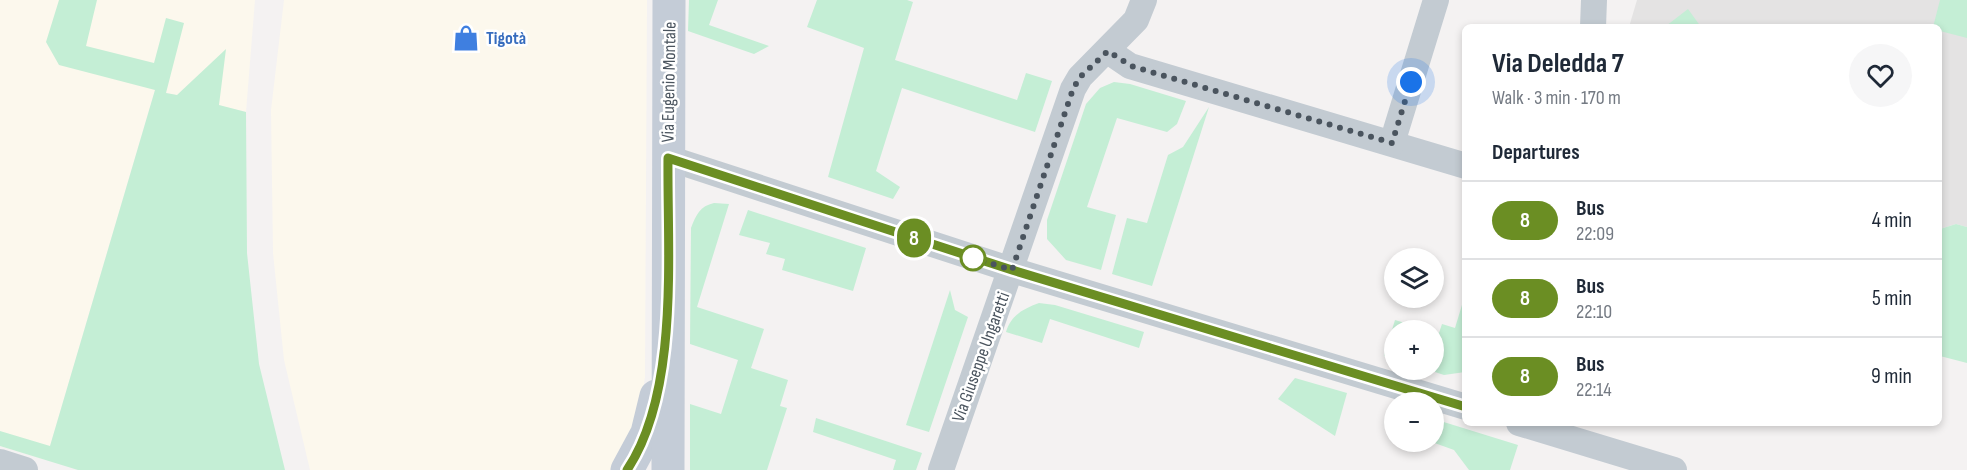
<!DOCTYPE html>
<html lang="en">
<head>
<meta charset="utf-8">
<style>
	:root { --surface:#fff; --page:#f6f6f7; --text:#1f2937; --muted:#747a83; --line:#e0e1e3 }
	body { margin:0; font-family:"Sofia Sans Condensed",sans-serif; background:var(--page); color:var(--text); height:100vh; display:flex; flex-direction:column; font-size:22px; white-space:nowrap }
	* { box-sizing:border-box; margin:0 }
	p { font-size:20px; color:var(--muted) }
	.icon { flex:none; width:33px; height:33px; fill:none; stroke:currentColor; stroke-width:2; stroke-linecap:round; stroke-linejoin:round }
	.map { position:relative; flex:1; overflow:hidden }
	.drawer { position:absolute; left:1462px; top:24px; width:480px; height:402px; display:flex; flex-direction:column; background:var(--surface); border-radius:9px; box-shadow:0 3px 9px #0003 }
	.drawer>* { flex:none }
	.badge { padding:0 12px; border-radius:20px; font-size:21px; line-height:39px }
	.fabs { position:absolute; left:1384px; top:248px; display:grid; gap:12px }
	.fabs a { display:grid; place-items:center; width:60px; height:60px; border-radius:50%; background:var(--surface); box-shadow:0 3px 9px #0003; font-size:30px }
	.you { position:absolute; width:30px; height:30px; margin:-15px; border:4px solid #fff; border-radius:50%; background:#1a73e8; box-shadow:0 0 0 9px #1a73e833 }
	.map>.badge { position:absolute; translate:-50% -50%; box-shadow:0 0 0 3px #fff }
	h2 { padding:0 30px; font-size:22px; line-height:54px }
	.round { display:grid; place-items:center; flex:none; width:63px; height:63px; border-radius:32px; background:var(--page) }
	.summary { display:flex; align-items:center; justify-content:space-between; height:102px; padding:0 30px }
	h1 { font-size:28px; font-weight:700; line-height:45px }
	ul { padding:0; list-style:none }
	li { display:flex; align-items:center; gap:18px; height:78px; padding:0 30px; border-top:2px solid var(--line) }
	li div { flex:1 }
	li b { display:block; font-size:22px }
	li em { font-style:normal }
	li .badge { min-width:66px; font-weight:700; text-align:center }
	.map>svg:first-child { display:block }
	.commercial { fill:#fcf8ed }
	.education { fill:#e4e3e3 }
	.green { fill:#c4eed5 }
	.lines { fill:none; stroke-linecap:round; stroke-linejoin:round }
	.minor { stroke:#c3cbd2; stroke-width:26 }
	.secondary { stroke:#c4ccd7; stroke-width:33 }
	.line-casing { stroke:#fff; stroke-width:14 }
	.line { stroke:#6b8e23; stroke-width:9 }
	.walk { stroke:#4a545e; stroke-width:6; stroke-dasharray:0 10.8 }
	.stop-dot { fill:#fff; stroke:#6b8e23; stroke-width:3 }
	.labels { text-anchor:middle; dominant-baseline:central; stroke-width:5; stroke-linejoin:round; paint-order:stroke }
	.shop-label { font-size:18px; font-weight:bold; fill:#366cbe; stroke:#fff; text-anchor:start }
	.street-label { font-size:18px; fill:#4a545e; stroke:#fff }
</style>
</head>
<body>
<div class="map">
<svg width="1967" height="470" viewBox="0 0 1967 470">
	<rect width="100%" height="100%" fill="#f4f2f2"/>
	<!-- commercial -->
	<g class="commercial">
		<polygon points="0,0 255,0 246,112 155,90 46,460 0,446"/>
		<polygon points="284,0 647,0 645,377 640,409 626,445 610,470 310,470 284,360 273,253 271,110"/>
	</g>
	<!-- education -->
	<polygon class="education" points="1637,0 1967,0 1967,227 1956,224 1940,229 1940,27 1629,27"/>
	<!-- green -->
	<g class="green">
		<polygon points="59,0 97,0 86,46 154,63 166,18 184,23 166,93 177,95 226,49 219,105 246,112 247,253 259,364 285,470 78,470 0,446 0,431 50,446 155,90 59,65 46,42"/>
		<polygon points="689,0 718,0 709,25 769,46 754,54 688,31"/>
		<polygon points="817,0 907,0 913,2 895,60 1017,100 1026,73 1052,81 1035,132 902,88 876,171 900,187 893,199 828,177 864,48 807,27"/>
		<polygon points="1940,0 1967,0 1967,38 1940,31 1940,27 1933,27"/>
		<polygon points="1688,9 1701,27 1667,27 1666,26"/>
		<polygon points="1114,82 1130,84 1186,101 1177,124 1167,132 1117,118 1087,207 1116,215 1101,270 1066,260 1047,239 1047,220 1086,104 1100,88"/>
		<polygon points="1209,107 1152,286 1112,274 1127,218 1147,223 1168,155 1183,147"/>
		<path d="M714 203 729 204 697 307 764 329 751 368 788 380 780 406 787 408 767 470H690V404L721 414 738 360 690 344 691 228C696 215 700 206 714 203Z"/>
		<polygon points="748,210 866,248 853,291 782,270 785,259 766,254 770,243 739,235"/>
		<polygon points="1956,224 1967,227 1967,363 1940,356 1940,229"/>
		<polygon points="950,290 955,310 968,317 929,432 906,425"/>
		<polygon points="1465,295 1465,372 1444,375 1426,369 1434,369 1434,331 1439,333 1442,324 1455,328"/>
		<path d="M1039 303 1055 305 1144 332 1139 348 1050 319 1042 343 1006 332C1011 315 1023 309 1039 303Z"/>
		<polygon points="1395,320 1429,330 1395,330 1395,359 1384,356"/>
		<polygon points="1295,378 1347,393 1335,436 1278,399"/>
		<polygon points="816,418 922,453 916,470 893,470 896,460 813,432"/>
		<polygon points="1434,419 1518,445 1510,470 1469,470 1454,450 1429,441 1434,441"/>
	</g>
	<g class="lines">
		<!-- minor -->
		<g class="minor">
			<polyline points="1593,27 1594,0"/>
			<polyline points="1108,51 1130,66 1466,166"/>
			<polyline points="1392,143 1436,0"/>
			<polyline points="668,158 1012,270 1466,407"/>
			<polyline points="1519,423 1674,470"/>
			<polyline points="0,462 25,470"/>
			<polyline points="941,470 1073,89 1080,77 1136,20 1144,0"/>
		</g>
		<!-- secondary -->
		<g class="secondary">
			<polyline points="627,470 647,433 656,396"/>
			<polyline points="668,470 669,0"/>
		</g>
	</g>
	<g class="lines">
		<!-- line casing -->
		<g class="line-casing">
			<path id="line" d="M627 470C680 391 667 251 668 158L1012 270 1466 407"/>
		</g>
		<!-- line -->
		<use href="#line" class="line"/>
		<!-- walk -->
		<polyline class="walk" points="973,258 1012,270 1073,89 1080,77 1108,51 1131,66 1392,143 1411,82"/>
	</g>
	<!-- icons -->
	<defs>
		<g id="shop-bare" transform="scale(2.07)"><path d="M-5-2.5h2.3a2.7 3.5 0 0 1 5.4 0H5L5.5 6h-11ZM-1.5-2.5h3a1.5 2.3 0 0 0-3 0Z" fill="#3f7fe0" stroke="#fff" stroke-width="2.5" paint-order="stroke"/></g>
	</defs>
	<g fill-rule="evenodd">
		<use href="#shop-bare" x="466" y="38"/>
	</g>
	<!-- markers -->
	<circle class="stop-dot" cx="973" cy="258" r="12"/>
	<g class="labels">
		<!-- shop labels -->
		<g class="shop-label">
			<text x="486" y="38">Tigotà</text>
		</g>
		<!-- street labels -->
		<g class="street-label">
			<text transform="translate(669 82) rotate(-89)">Via Eugenio Montale</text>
			<text transform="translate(981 357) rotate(-70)">Via Giuseppe Ungaretti</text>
		</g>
	</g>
</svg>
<div class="fabs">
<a><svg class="icon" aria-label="layers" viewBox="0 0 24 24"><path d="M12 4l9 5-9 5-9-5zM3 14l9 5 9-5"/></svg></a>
<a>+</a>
<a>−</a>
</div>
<div class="you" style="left:1411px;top:82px"></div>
<b class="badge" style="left:914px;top:238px;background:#6b8e23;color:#fff">8</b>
<section class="drawer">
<div class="summary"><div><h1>Via Deledda 7</h1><p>Walk · 3 min · 170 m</p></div><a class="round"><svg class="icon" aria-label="heart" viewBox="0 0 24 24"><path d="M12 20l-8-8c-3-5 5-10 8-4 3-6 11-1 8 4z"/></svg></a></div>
<h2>Departures</h2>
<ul>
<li><span class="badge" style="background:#6b8e23;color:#fff">8</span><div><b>Bus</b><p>22:09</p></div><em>4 min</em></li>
<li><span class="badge" style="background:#6b8e23;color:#fff">8</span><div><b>Bus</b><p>22:10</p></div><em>5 min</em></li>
<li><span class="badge" style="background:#6b8e23;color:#fff">8</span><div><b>Bus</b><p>22:14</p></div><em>9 min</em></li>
</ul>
</section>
</div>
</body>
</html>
